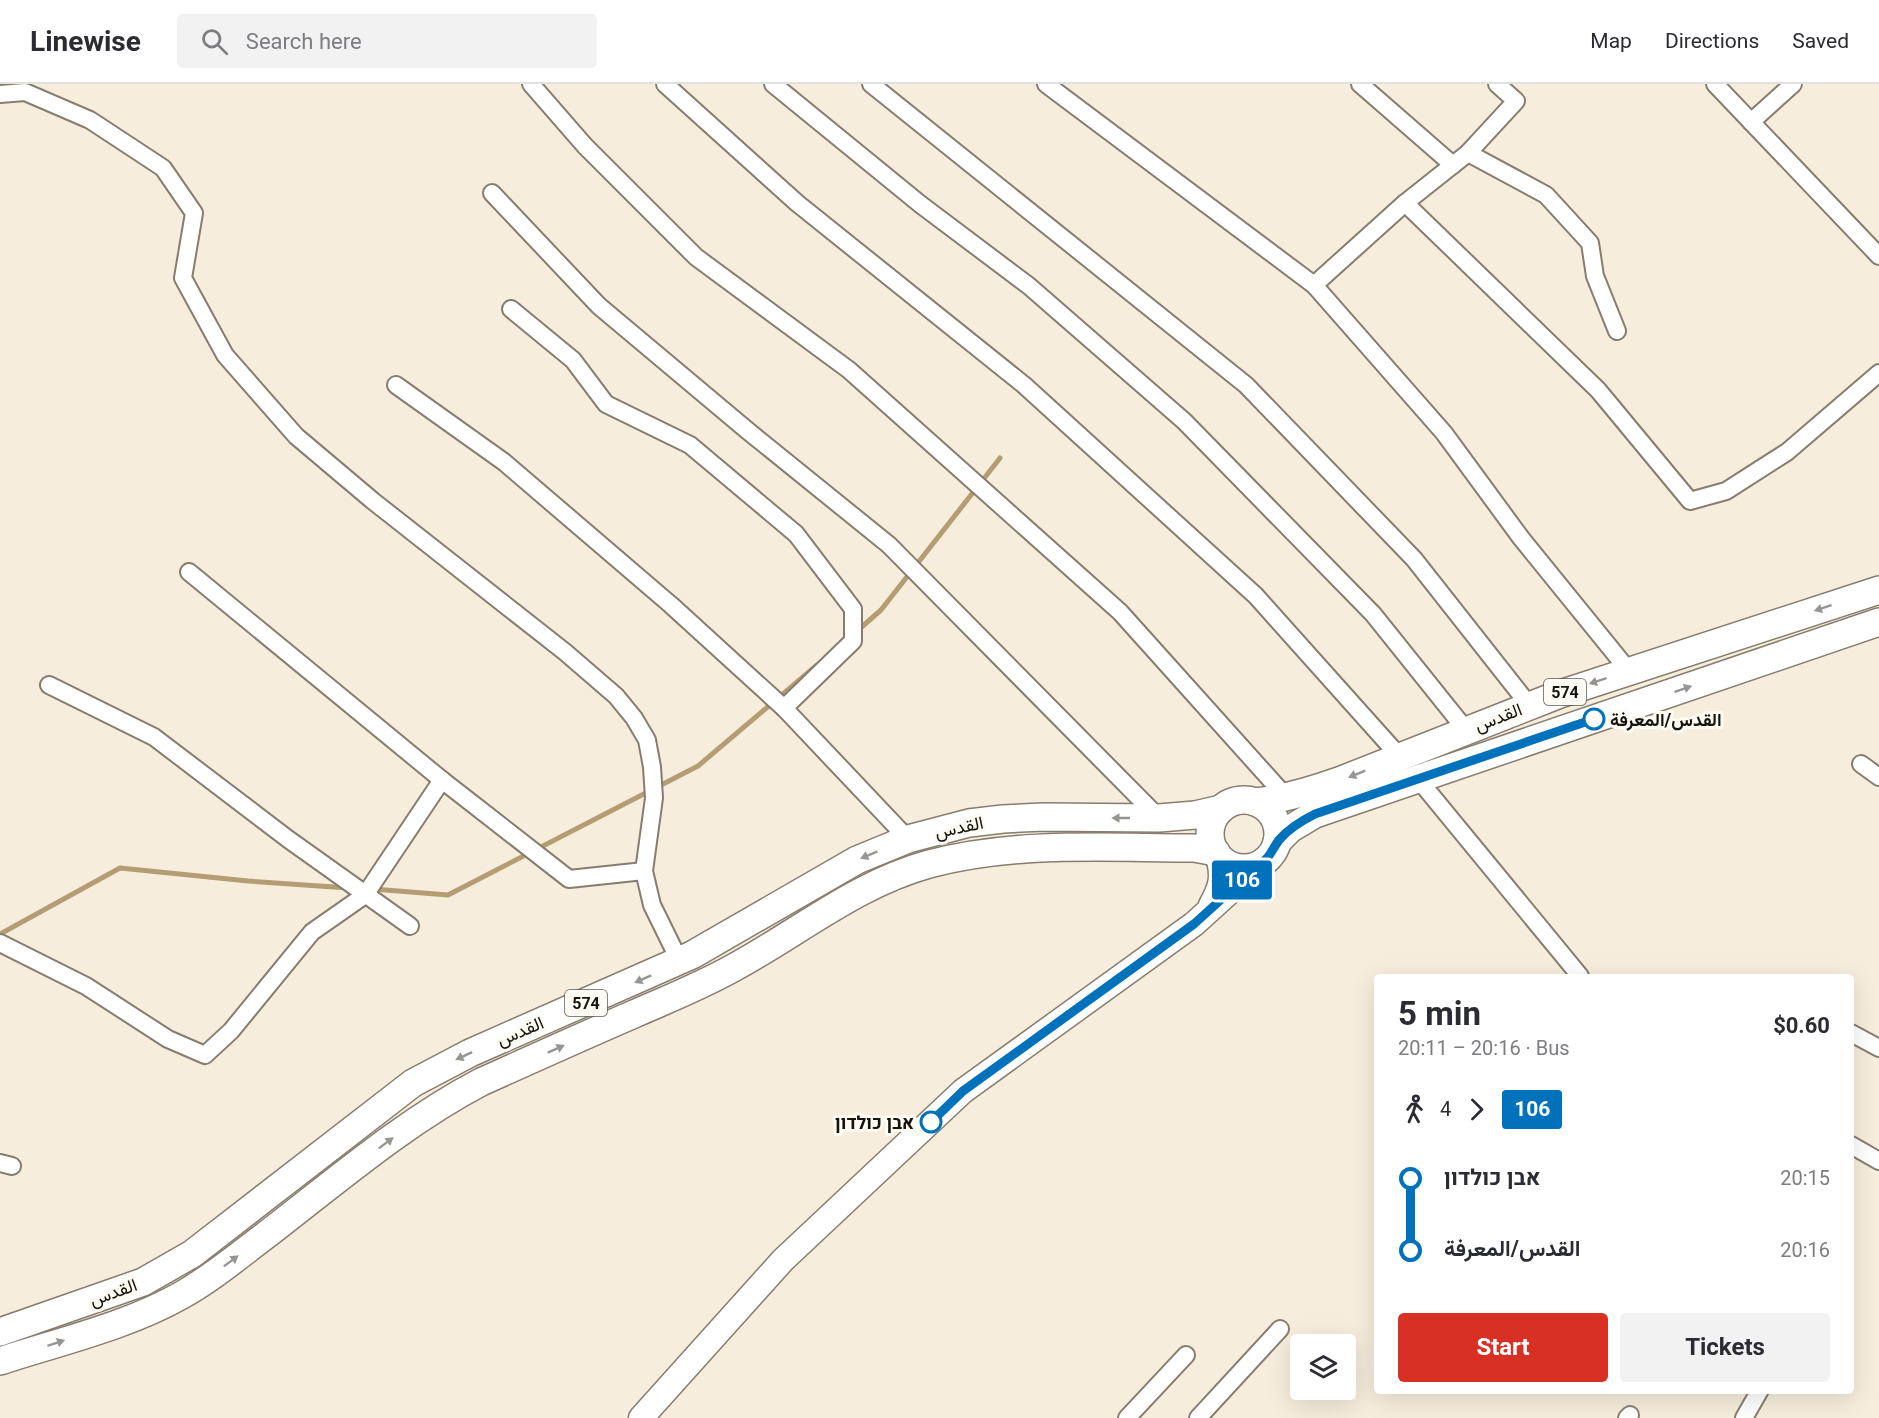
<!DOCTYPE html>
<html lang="en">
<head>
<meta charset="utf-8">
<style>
	:root { --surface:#fff; --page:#f2f2f3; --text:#2b2b33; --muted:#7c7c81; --line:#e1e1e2; --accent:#d93025 }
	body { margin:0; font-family:Roboto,Vazirmatn,Heebo,sans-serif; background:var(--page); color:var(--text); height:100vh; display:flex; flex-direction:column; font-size:22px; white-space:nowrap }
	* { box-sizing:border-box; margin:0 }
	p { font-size:20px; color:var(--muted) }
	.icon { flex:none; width:33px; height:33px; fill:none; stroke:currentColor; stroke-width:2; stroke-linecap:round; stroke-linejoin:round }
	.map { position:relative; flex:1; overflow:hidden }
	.drawer { position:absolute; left:1374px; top:890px; width:480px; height:420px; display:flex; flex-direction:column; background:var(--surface); border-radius:6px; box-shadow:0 6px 24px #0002 }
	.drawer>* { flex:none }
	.badge { padding:0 12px; border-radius:4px; font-size:21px; line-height:39px }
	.controls { position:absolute; left:1290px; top:1250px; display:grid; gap:12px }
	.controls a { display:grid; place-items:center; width:66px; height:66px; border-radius:6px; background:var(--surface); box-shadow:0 6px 24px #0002; font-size:30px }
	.map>.badge { position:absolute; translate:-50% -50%; box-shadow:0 0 0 3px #fff }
	.legs { display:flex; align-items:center; gap:9px; height:66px; padding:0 24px; font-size:20px }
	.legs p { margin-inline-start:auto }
	.overview { display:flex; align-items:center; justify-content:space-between; height:102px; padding:0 24px }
	h1 { font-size:33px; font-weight:700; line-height:45px }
	.action { display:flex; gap:12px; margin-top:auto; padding:12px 24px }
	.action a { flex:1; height:69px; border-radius:6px; background:var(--accent); color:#fff; font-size:24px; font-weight:700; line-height:69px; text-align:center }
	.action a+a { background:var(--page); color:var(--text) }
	ul { padding:0 24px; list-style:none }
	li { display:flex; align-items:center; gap:21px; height:72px; font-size:22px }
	li i { display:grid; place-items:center; width:9px; height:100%; margin:0 8px; background:currentColor }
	li i::after { content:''; width:15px; height:15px; margin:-8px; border:4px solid; border-radius:50%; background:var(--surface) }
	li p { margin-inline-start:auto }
	li:first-child i { background:linear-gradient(#0000 50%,currentColor 0) }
	li:last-child i { background:linear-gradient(currentColor 50%,#0000 0) }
	header { display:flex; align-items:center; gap:36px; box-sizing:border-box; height:84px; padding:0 30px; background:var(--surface); border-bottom:2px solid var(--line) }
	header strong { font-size:28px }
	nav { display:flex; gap:33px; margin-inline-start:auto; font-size:21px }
	.search { width:420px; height:54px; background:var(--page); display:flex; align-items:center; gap:15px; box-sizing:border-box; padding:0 21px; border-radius:6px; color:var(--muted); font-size:22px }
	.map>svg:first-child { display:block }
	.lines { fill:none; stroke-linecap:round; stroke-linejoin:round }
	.stream { stroke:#b49d73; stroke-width:5 }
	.street-casing { stroke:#867d6e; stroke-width:20 }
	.secondary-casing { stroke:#867d6e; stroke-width:27 }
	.primary-casing { stroke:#867d6e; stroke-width:30 }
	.street { stroke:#fff; stroke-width:16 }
	.secondary { stroke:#fff; stroke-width:24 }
	.primary { stroke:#fff; stroke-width:27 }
	.oneway { fill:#969592 }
	.line-1-casing { stroke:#fff; stroke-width:14 }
	.line-1 { stroke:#0072bc; stroke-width:9 }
	.stop-1-dot { fill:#fff; stroke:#0072bc; stroke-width:3 }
	.labels { text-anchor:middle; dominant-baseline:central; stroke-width:6; stroke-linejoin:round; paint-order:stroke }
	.shield { fill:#fefbf4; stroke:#5c5952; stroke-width:1.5 }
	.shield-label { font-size:16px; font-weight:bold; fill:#16130d }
	.street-label { font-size:18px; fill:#16130d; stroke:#fefbf4 }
	.stop-label { font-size:18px; font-weight:bold; fill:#16130d; stroke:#fefbf4; text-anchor:start }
</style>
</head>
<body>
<header>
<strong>Linewise</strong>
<div class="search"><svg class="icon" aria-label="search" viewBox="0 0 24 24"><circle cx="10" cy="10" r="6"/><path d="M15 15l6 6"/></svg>Search here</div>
<nav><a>Map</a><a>Directions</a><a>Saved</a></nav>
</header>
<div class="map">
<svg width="1879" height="1334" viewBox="0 0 1879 1334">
	<rect width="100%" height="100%" fill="#f6eddc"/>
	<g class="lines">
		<!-- stream -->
		<g class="stream">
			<polyline points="856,548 881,526 1000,374"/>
			<polyline points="373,805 448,811 698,682 817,581"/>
			<polyline points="0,850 120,784 248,797 348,804"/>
		</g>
		<!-- street casing -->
		<g class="street-casing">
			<g id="street">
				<polyline points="531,0 585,62 696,173 849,286 1120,528 1287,714"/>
				<polyline points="665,0 797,119 1024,301 1256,512 1400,673"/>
				<polyline points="773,0 920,120 1029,202 1184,337 1373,530 1466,646"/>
				<polyline points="871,0 1246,301 1414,475 1529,621"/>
				<polyline points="1046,0 1314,201 1444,349 1521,454 1629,587"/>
				<polyline points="1360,0 1453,81"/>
				<polyline points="1715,0 1879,172"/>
				<polyline points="0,10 25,8 90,36 163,84 194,129 183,194 225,271 296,352 373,417 565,568 616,612 634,634 647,656 652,683 654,714 644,787 652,821 680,878"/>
				<polyline points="1751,38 1793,0"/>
				<polyline points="1468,69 1546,111 1590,159 1595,192 1617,247"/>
				<polyline points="492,109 599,222 748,347 889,461 1159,734"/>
				<polyline points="1405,119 1598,306 1690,417 1726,407 1787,368 1879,289"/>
				<polyline points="1314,201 1405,119 1468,69 1516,17 1497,0"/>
				<polyline points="511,225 573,276 606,320 690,361 796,450 853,525 853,557 784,624"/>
				<polyline points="396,301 504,378 671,521 784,624 908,755"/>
				<polyline points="189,488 442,696 569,795 644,787"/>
				<polyline points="49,601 154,653 288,755 410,842"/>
				<polyline points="1861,680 1879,693"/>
				<polyline points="1418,695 1580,892"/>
				<polyline points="0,859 86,902 168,955 205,971 231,947 312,848 365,811 442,696"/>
				<polyline points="1851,949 1879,964"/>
				<polyline points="1851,1061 1879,1077"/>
				<polyline points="0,1079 12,1082"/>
				<polyline points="1127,1334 1186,1271"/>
				<polyline points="1198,1334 1280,1245"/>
				<polyline points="1627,1334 1630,1331"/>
				<polyline points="1744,1334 1760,1306"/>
			</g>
		</g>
		<!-- secondary casing -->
		<g class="secondary-casing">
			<g id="secondary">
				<path d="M1211 821C1221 803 1224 793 1218 773"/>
				<polyline points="641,1334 783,1176 963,1007 1194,840 1258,782"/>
			</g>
		</g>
		<!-- primary casing -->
		<g class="primary-casing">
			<g id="primary">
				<circle cx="1244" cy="750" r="34"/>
				<path d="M1255 718C1285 715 1311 707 1339 697L1560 610 1879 506"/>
				<polyline points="1277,758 1290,745 1315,730 1879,538"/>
				<polyline points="0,1248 143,1198 192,1170 413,999 470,969 692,871 857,776 908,755 969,739 1003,735 1043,733 1159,734 1195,731 1221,725"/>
				<path d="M0 1277C58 1258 127 1242 180 1212 211 1195 238 1172 266 1151 335 1098 403 1039 481 998 532 975 583 952 634 930 668 915 701 902 733 884 798 849 856 800 929 780 1016 757 1105 764 1194 764L1216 768"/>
			</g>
		</g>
		<!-- street -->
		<use href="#street" class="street"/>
		<!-- secondary -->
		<use href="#secondary" class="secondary"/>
		<!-- primary -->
		<use href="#primary" class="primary"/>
	</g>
	<!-- one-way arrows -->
	<defs><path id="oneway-solid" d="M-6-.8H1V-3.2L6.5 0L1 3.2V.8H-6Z" transform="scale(1.5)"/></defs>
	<g class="oneway">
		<use href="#oneway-solid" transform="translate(1823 524) rotate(162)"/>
		<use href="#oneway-solid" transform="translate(1598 597) rotate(162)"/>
		<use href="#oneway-solid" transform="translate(1683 605) rotate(-19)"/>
		<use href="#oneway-solid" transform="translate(1357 690) rotate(158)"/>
		<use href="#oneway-solid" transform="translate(1121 734) rotate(-180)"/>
		<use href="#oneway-solid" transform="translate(869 771) rotate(157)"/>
		<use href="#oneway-solid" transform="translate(643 895) rotate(156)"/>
		<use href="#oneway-solid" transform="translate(556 965) rotate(-24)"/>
		<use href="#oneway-solid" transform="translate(464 972) rotate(155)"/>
		<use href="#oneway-solid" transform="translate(386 1059) rotate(-37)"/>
		<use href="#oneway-solid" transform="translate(231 1177) rotate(-37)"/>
		<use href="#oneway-solid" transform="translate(56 1259) rotate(-18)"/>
	</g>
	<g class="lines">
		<!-- line-1 casing -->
		<g class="line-1-casing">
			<path id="line-1" d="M931 1038 963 1007 1194 840 1258 782C1271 773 1271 767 1279 756 1289 744 1301 737 1315 730L1594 635"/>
		</g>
		<!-- line-1 -->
		<use href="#line-1" class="line-1"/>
	</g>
	<!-- markers -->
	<g class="stop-1-dot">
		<circle cx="1594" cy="635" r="10"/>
		<circle cx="931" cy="1038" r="10"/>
	</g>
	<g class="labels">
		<!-- shield labels -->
		<g class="shield">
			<rect x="1544" y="595" width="42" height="26" rx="4.5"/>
			<rect x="565" y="906" width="42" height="26" rx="4.5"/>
		</g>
		<g class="shield-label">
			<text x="1565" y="608">574</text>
			<text x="586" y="919">574</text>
		</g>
		<!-- street labels -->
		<g class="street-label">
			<text transform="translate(1498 633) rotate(-21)">القدس</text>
			<text transform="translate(959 743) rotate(-12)">القدس</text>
			<text transform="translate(520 947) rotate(-23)">القدس</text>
			<text transform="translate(113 1208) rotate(-20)">القدس</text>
		</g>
		<!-- stop labels -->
		<g class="stop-label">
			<text x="1610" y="635">القدس/المعرفة</text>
			<text x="914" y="1038" text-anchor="end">אבן כולדון</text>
		</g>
	</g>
</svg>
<div class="controls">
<a><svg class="icon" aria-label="layers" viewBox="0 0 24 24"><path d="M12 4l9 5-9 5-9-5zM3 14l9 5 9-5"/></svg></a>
</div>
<b class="badge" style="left:1242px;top:796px;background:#0072bc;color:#fff">106</b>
<section class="drawer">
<div class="overview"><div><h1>5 min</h1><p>20:11 – 20:16 · Bus</p></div><b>$0.60</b></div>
<div class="legs"><svg class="icon" aria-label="walk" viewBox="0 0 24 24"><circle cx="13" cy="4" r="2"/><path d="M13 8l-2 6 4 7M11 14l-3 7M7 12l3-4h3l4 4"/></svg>4<svg class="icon" aria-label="forward" viewBox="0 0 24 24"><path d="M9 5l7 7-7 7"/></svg><b class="badge" style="background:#0072bc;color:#fff">106</b></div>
<ul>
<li><i style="color:#0072bc"></i><b>אבן כולדון</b><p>20:15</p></li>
<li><i style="color:#0072bc"></i><b>القدس/المعرفة</b><p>20:16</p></li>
</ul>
<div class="action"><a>Start</a><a>Tickets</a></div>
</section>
</div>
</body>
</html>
